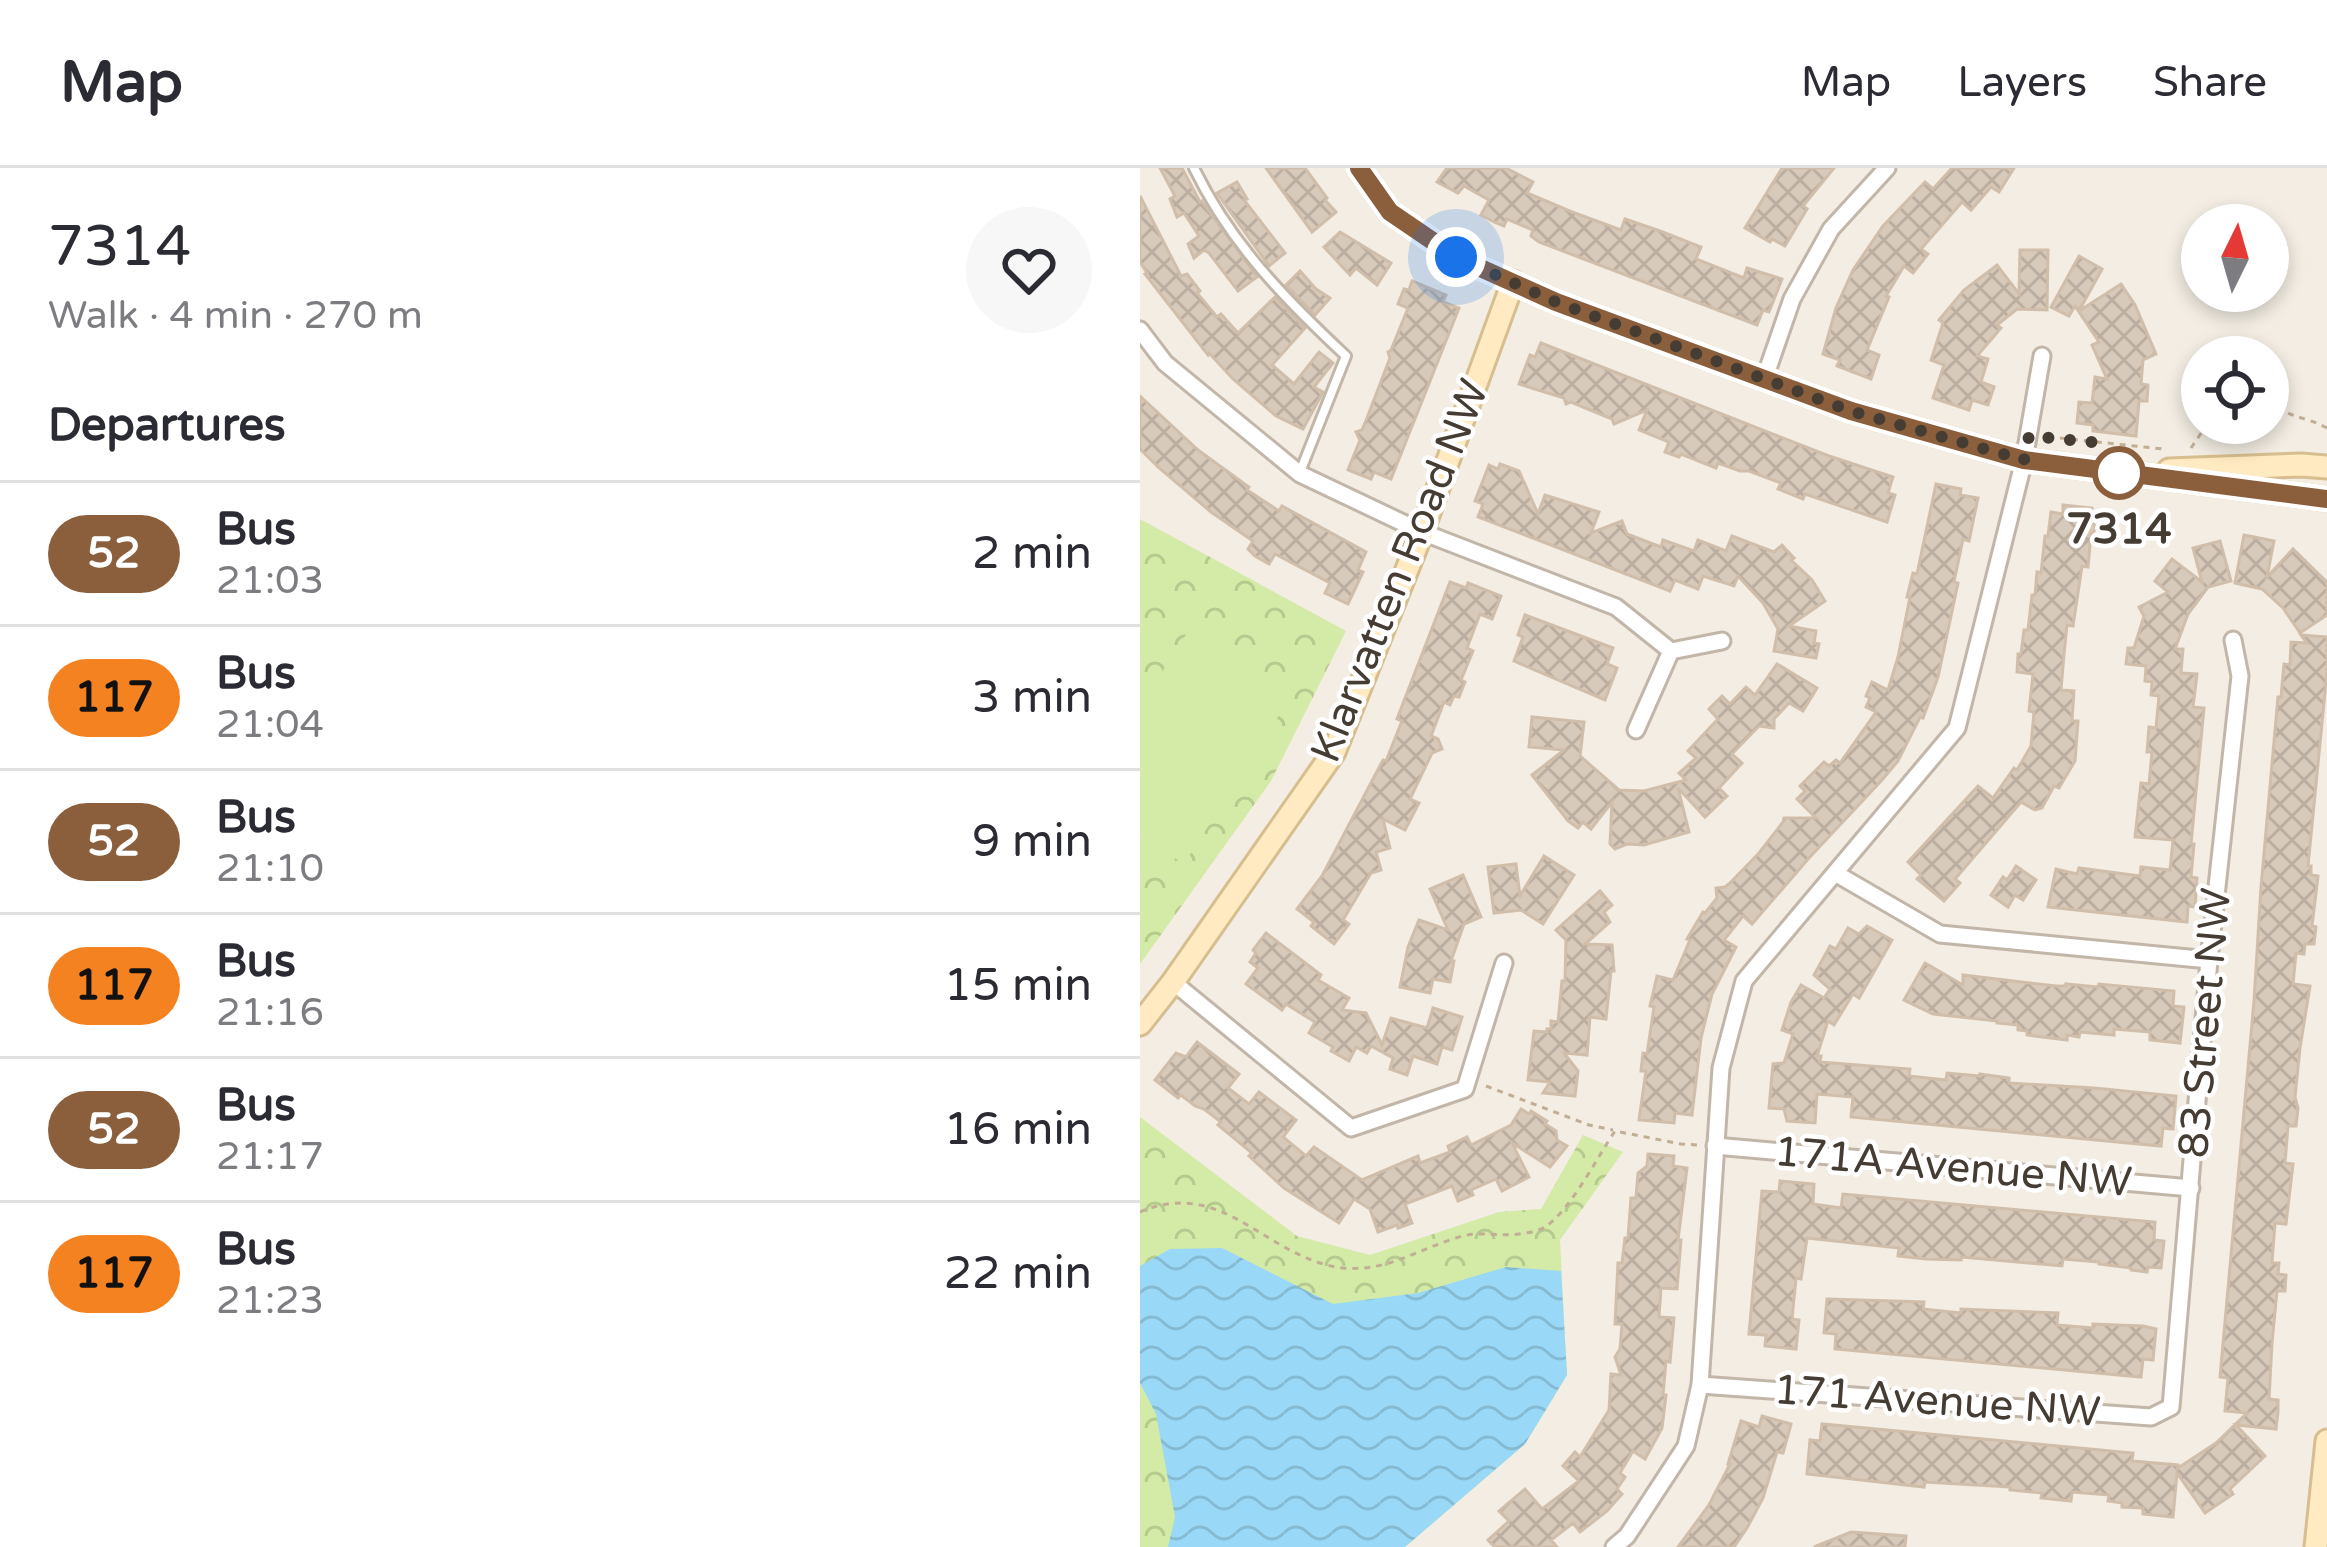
<!DOCTYPE html>
<html lang="en">
<head>
<meta charset="utf-8">
<style>
	:root { --surface:#fff; --page:#f7f7f7; --text:#2b2b33; --muted:#7c7c81; --line:#e1e1e2 }
	body { margin:0; font-family:"Varela Round",sans-serif; background:var(--page); color:var(--text); height:100vh; display:flex; flex-direction:column; font-size:45px; white-space:nowrap }
	* { box-sizing:border-box; margin:0 }
	p { font-size:39px; color:var(--muted) }
	.icon { flex:none; width:66px; height:66px; fill:none; stroke:currentColor; stroke-width:2; stroke-linecap:round; stroke-linejoin:round }
	.map { position:relative; flex:1; overflow:hidden }
	.side { display:flex; flex-direction:column; background:var(--surface); width:1140px }
	.side>* { flex:none }
	.badge { padding:0 24px; border-radius:39px; font-size:42px; line-height:78px }
	.needle { width:78px; rotate:5deg }
	.buttons { position:absolute; left:1041px; top:36px; display:grid; gap:24px }
	.buttons a { display:grid; place-items:center; width:108px; height:108px; border-radius:50%; background:var(--surface); box-shadow:0 6px 18px #0003; font-size:60px }
	.you { position:absolute; width:60px; height:60px; margin:-30px; border:9px solid #fff; border-radius:50%; background:#1a73e8; box-shadow:0 0 0 18px #1a73e833 }
	.map>.badge { position:absolute; translate:-50% -50%; box-shadow:0 0 0 6px #fff }
	h2 { padding:0 48px; font-size:45px; line-height:108px }
	.round { display:grid; place-items:center; flex:none; width:126px; height:126px; border-radius:63px; background:var(--page) }
	.overview { display:flex; align-items:center; justify-content:space-between; height:204px; padding:0 48px }
	h1 { font-size:57px; font-weight:600; line-height:90px }
	ul { padding:0; list-style:none }
	li { display:flex; align-items:center; gap:36px; height:144px; padding:0 48px; border-top:3px solid var(--line) }
	li div { flex:1 }
	li b { display:block; font-size:45px }
	li em { font-style:normal }
	li .badge { min-width:132px; font-weight:700; text-align:center }
	header { display:flex; align-items:center; gap:72px; box-sizing:border-box; height:168px; padding:0 60px; background:var(--surface); border-bottom:3px solid var(--line) }
	header strong { font-size:57px }
	nav { display:flex; gap:66px; margin-inline-start:auto; font-size:42px }
	main { display:flex; flex:1; min-height:0 }
	.map>svg:first-child { display:block }
	.forest { fill:url(#forest-crowns) }
	.pitch { fill:#d3eba7 }
	.water { fill:url(#water-waves) }
	.building { fill:url(#building-cross-hatch); stroke:#d1beaa; stroke-width:3 }
	.lines { fill:none; stroke-linecap:round; stroke-linejoin:round }
	.lane-casing { stroke:#c2b6a8; stroke-width:14 }
	.street-casing { stroke:#c2b6a8; stroke-width:21 }
	.secondary-casing { stroke:#d7be8e; stroke-width:27 }
	.path { stroke:#c2ae95; stroke-width:3; stroke-dasharray:6 6; stroke-linecap:butt }
	.lane { stroke:#fff; stroke-width:8 }
	.street { stroke:#fff; stroke-width:15 }
	.secondary { stroke:#ffeac1; stroke-width:21 }
	.line-casing { stroke:#fff; stroke-width:27 }
	.line { stroke:#8b5e3c; stroke-width:18 }
	.walk { stroke:#453c33; stroke-width:12; stroke-dasharray:0 21.6 }
	.stop-dot { fill:#fff; stroke:#8b5e3c; stroke-width:6 }
	.labels { text-anchor:middle; dominant-baseline:central; stroke-width:9; stroke-linejoin:round; paint-order:stroke }
	.stop-label { font-size:42px; font-weight:bold; fill:#453c33; stroke:#fff }
	.street-label { font-size:42px; fill:#453c33; stroke:#fff }
</style>
</head>
<body>
<header>
<strong>Map</strong>
<nav><a>Map</a><a>Layers</a><a>Share</a></nav>
</header>
<main>
<section class="side">
<div class="overview"><div><h1>7314</h1><p>Walk · 4 min · 270 m</p></div><a class="round"><svg class="icon" aria-label="heart" viewBox="0 0 24 24"><path d="M12 20l-8-8c-3-5 5-10 8-4 3-6 11-1 8 4z"/></svg></a></div>
<h2>Departures</h2>
<ul>
<li><span class="badge" style="background:#8b5e3c;color:#fff">52</span><div><b>Bus</b><p>21:03</p></div><em>2 min</em></li>
<li><span class="badge" style="background:#f58220;color:#111">117</span><div><b>Bus</b><p>21:04</p></div><em>3 min</em></li>
<li><span class="badge" style="background:#8b5e3c;color:#fff">52</span><div><b>Bus</b><p>21:10</p></div><em>9 min</em></li>
<li><span class="badge" style="background:#f58220;color:#111">117</span><div><b>Bus</b><p>21:16</p></div><em>15 min</em></li>
<li><span class="badge" style="background:#8b5e3c;color:#fff">52</span><div><b>Bus</b><p>21:17</p></div><em>16 min</em></li>
<li><span class="badge" style="background:#f58220;color:#111">117</span><div><b>Bus</b><p>21:23</p></div><em>22 min</em></li>
</ul>
</section>
<div class="map">
<svg width="1187" height="1379" viewBox="0 0 1187 1379">
	<defs>
		<pattern id="forest-crowns" width="20" height="18" patternUnits="userSpaceOnUse" patternTransform="scale(3)"><rect width="20" height="18" fill="#d3eba7"/><path d="M2 6a3 3 0 1 1 6 0M12 15a3 3 0 1 1 6 0" fill="none" stroke="#b6ca90"/></pattern>
		<pattern id="water-waves" width="16" height="10" patternUnits="userSpaceOnUse" patternTransform="scale(3)"><rect width="16" height="10" fill="#99d8f6"/><path d="M0 5q4-4 8 0t8 0" fill="none" stroke="#85bad3"/></pattern>
		<pattern id="building-cross-hatch" width="8" height="8" patternUnits="userSpaceOnUse" patternTransform="scale(3)"><rect width="8" height="8" fill="#d8caba"/><path d="M0 0l8 8M0 8l8-8" fill="none" stroke="#bbaea0"/></pattern>
	</defs>
	<rect width="100%" height="100%" fill="#f3ede3"/>
	<!-- forest -->
	<g class="forest">
		<polygon points="0,351 206,463 131,613 0,796"/>
		<polygon points="0,949 157,1068 230,1087 359,1044 401,1041 443,967 483,984 420,1072 427,1207 385,1276 265,1379 0,1379"/>
	</g>
	<!-- pitch -->
	<polygon class="pitch" points="47,465 150,530 44,696 0,667 0,538"/>
	<!-- water -->
	<polygon class="water" points="82,1080 193,1136 278,1125 366,1099 421,1103 427,1207 385,1276 265,1379 28,1379 35,1349 16,1246 0,1215 0,1098 30,1081"/>
	<!-- building -->
	<g class="building">
		<polygon points="20,0 42,0 60,34 62,33 117,109 98,123 69,85 64,82 54,90 48,76 59,68 44,45 37,49 30,31 35,28"/>
		<polygon points="126,0 165,0 187,30 185,32 196,44 172,64"/>
		<polygon points="307,0 366,0 393,14 387,25 432,44 481,62 485,51 520,63 561,79 556,91 604,110 607,100 642,111 629,144 623,142 617,157 399,74 391,68 393,62 367,51 364,58 354,54 341,47 349,32 324,18 318,25 297,14"/>
		<polygon points="642,0 694,0 663,38 667,41 645,78 632,71 630,74 605,60"/>
		<polygon points="812,0 874,0 859,24 851,19 831,42 822,34 781,81 788,86 773,105 764,98 746,128 749,129 727,182 739,187 731,211 697,198 700,192 683,186 696,140 713,102 743,58 785,14 793,21"/>
		<polygon points="97,14 107,31 104,32 145,85 129,98 77,25"/>
		<polygon points="0,28 41,108 47,106 60,123 57,125 77,149 81,146 98,165 135,129 165,160 132,197 154,216 179,184 193,195 174,219 183,224 163,261 136,248 93,211 69,185 68,187 5,106 7,105 0,94"/>
		<polygon points="200,64 251,95 237,117 216,100 210,107 184,79"/>
		<polygon points="880,82 908,82 907,142 877,141 857,157 861,160 837,188 848,191 841,214 854,219 848,237 832,232 829,242 793,230 804,197 791,192 803,155 799,152 824,122 857,97 879,126"/>
		<polygon points="939,88 962,101 939,143 981,116 995,137 1016,186 1003,192 1001,216 1008,217 1007,233 999,233 996,268 953,263 953,257 937,255 939,234 952,235 955,209 967,211 952,177 959,174 935,138 929,148 911,139"/>
		<polygon points="160,103 176,121 190,130 175,147 146,117"/>
		<polygon points="272,113 306,127 303,134 319,140 251,311 234,304 231,311 208,302 220,272 216,264 222,262 227,250 250,190 248,184 251,182 268,140 258,136 264,121 269,122"/>
		<polygon points="401,175 689,288 753,309 748,325 755,327 747,354 665,326 663,331 638,321 641,315 609,303 600,303 578,295 576,300 541,286 539,289 525,284 529,274 499,262 507,242 474,256 472,251 431,234 426,236 424,230 379,216 390,187 395,189"/>
		<polygon points="0,228 58,282 109,319 107,322 139,343 142,338 226,384 218,402 223,404 208,436 185,425 190,415 135,386 129,396 115,388 108,381 113,373 71,344 18,299 0,281"/>
		<polygon points="360,296 379,303 398,346 405,327 459,344 451,365 482,353 487,366 521,379 523,372 554,383 558,372 586,383 592,368 634,384 642,377 654,390 651,392 672,412 685,433 649,458 676,463 674,475 679,476 676,490 634,483 638,461 623,435 598,408 594,418 563,408 558,421 535,412 530,423 338,349 343,336 335,333 349,297 358,301"/>
		<polygon points="796,316 821,321 820,327 838,330 829,373 823,371 814,414 818,415 798,509 783,550 780,549 758,593 742,612 669,690 612,756 603,748 584,772 596,779 572,826 561,870 552,947 535,945 534,955 499,952 506,903 501,903 503,885 507,886 514,839 510,838 517,808 533,812 550,772 547,771 563,744 565,745 577,730 576,720 585,719 590,715 619,685 643,654 644,650 676,650 657,631 665,623 660,618 684,594 689,598 696,592 700,595 736,544 726,539 730,530 726,528 732,514 748,522 758,489 770,429 767,429 773,405 777,406"/>
		<polygon points="923,337 952,340 951,353 957,360 951,366 948,399 942,398 933,458 927,457 924,486 921,522 934,523 932,553 938,553 935,593 919,620 914,618 902,640 895,642 881,634 815,711 820,715 804,733 777,711 781,707 768,694 838,618 853,630 874,600 877,602 891,578 894,544 889,543 893,506 877,504 878,486 881,486 884,462 888,462 892,427 895,427 897,404 901,405 905,368 908,368 911,344 923,346"/>
		<polygon points="1104,367 1134,373 1127,409 1153,381 1187,414 1187,447 1160,465 1143,440 1122,421 1095,415"/>
		<polygon points="1080,373 1091,413 1068,419 1048,446 1035,481 1043,481 1041,505 1057,506 1053,539 1064,540 1051,676 1054,676 1051,709 1057,710 1055,739 1048,738 1047,754 908,739 916,701 937,706 939,700 1000,708 1001,699 1030,702 1033,672 995,669 1001,615 1009,616 1012,584 1007,584 1009,559 1016,560 1019,528 1011,527 1012,514 1005,513 1006,498 986,496 988,480 994,480 1004,448 999,439 1028,424 1015,413 1032,391 1062,414 1053,380"/>
		<polygon points="310,414 326,420 328,415 361,428 352,451 340,446 327,480 333,483 321,512 325,514 319,529 314,528 310,537 304,534 291,568 298,571 302,581 292,585 270,631 279,635 265,662 243,651 250,680 236,684 241,702 231,705 203,752 209,756 194,776 171,758 174,754 157,741 182,708 243,592 246,593 262,553 257,551"/>
		<polygon points="385,447 473,480 467,496 477,500 465,532 374,493 383,469 378,467"/>
		<polygon points="1161,467 1187,469 1187,504 1168,698 1171,698 1171,707 1178,708 1172,758 1176,759 1174,776 1165,776 1164,786 1156,785 1153,816 1170,818 1160,880 1155,929 1158,940 1156,958 1148,958 1145,995 1153,996 1146,1056 1135,1055 1132,1095 1139,1095 1138,1106 1146,1107 1145,1123 1137,1123 1132,1175 1129,1231 1138,1232 1138,1244 1136,1261 1096,1257 1125,1288 1090,1321 1093,1326 1065,1345 1037,1305 1033,1349 1003,1346 1003,1340 982,1339 982,1335 968,1333 969,1327 932,1324 931,1333 901,1330 902,1325 870,1322 870,1319 785,1314 784,1319 667,1306 670,1272 680,1273 682,1256 993,1285 992,1293 1038,1297 1038,1300 1076,1275 1107,1245 1085,1243 1088,1210 1080,1209 1114,833 1121,719 1138,529 1141,529 1144,496 1150,497 1151,474 1167,475"/>
		<polygon points="637,496 677,520 663,543 649,535 634,551 634,560 619,558 592,586 602,595 579,620 587,628 565,649 538,620 549,664 504,677 487,676 475,681 470,676 472,634 451,661 443,654 438,660 428,653 392,607 424,582 389,579 392,549 444,554 440,588 479,622 504,623 546,612 539,605 556,590 548,583 578,551 569,541 582,528 590,536 606,519 615,527"/>
		<polygon points="404,688 434,707 403,756 381,742 354,745 348,699 376,696 380,728"/>
		<polygon points="876,698 896,712 883,732 875,727 868,739 851,727 863,709 867,712"/>
		<polygon points="323,707 341,749 324,756 311,793 314,793 310,814 293,811 290,825 260,819 268,779 279,752 308,762 290,721"/>
		<polygon points="460,723 472,737 464,744 470,754 445,776 472,777 474,803 471,803 466,851 450,849 447,887 424,885 438,903 435,928 403,925 410,914 388,912 394,863 407,864 407,861 411,861 411,853 418,854 422,813 425,813 426,772 416,762"/>
		<polygon points="727,758 752,772 719,830 713,826 694,857 688,853 677,888 681,888 680,894 770,901 769,908 806,912 807,905 840,908 840,906 869,910 869,915 954,920 1036,928 1033,961 1023,960 1021,978 711,949 713,929 677,926 675,955 647,953 644,941 629,940 633,896 644,895 653,866 642,862 651,834 661,817 684,830 690,821 674,807 690,778 696,781 708,760 719,766"/>
		<polygon points="126,765 181,807 178,812 209,830 202,842 226,845 242,877 251,850 287,860 293,840 322,849 312,882 302,879 297,896 273,888 267,907 250,901 253,890 231,878 227,885 216,879 209,893 191,883 193,879 169,865 175,854 146,836 142,842 106,816 118,800 110,794 116,785 113,782"/>
		<polygon points="785,795 823,817 823,807 916,818 926,818 926,816 958,819 959,816 1034,823 1033,838 1044,839 1040,875 1010,872 1010,864 974,861 974,867 940,864 939,869 927,867 927,872 887,867 887,863 878,862 878,857 857,855 857,853 793,846 764,832"/>
		<polygon points="57,874 99,906 88,920 109,936 119,924 156,952 143,969 166,988 174,979 222,1012 278,988 280,995 310,984 308,978 327,969 331,977 371,957 381,941 389,946 391,943 407,953 405,956 416,963 417,972 427,978 410,999 372,975 389,1009 362,1023 356,1011 331,1022 333,1027 318,1033 312,1018 265,1036 272,1055 258,1060 257,1057 238,1064 230,1041 214,1031 199,1055 144,1020 109,988 112,985 78,957 81,954 64,941 55,938 41,927 38,930 15,912 36,885 46,889"/>
		<polygon points="508,986 534,988 533,998 547,1000 538,1072 541,1072 537,1121 521,1120 519,1149 534,1150 530,1194 526,1193 523,1227 526,1227 522,1260 505,1291 493,1283 480,1305 485,1309 477,1321 482,1326 467,1343 440,1364 433,1355 411,1372 417,1379 355,1379 348,1372 369,1353 359,1343 385,1321 402,1341 439,1313 423,1298 435,1284 440,1289 469,1242 471,1206 481,1207 475,1189 480,1181 482,1156 475,1156 478,1095 482,1095 485,1070 488,1070 491,1030 496,1030 498,1005 507,998"/>
		<polygon points="640,1013 674,1016 673,1036 701,1040 703,1026 1015,1054 1014,1072 1024,1073 1021,1100 1008,1099 1007,1104 991,1102 991,1100 959,1096 959,1094 923,1091 922,1098 821,1089 821,1092 786,1091 758,1088 759,1080 667,1070 661,1111 656,1110 652,1151 659,1152 656,1181 625,1178 626,1167 609,1166 617,1077 622,1023 639,1024"/>
		<polygon points="687,1131 784,1134 783,1141 821,1145 821,1141 918,1145 917,1157 953,1160 953,1156 1003,1158 1016,1161 1013,1192 1003,1191 1001,1209 695,1181 696,1166 684,1165"/>
		<polygon points="622,1248 651,1256 643,1285 637,1284 623,1330 607,1360 594,1379 538,1379 569,1337 590,1296 588,1296 601,1253 619,1259"/>
		<polygon points="711,1364 766,1368 765,1379 674,1379"/>
	</g>
	<g class="lines">
		<!-- lane casing -->
		<g class="lane-casing">
			<path id="lane" d="M54 0C90 75 146 132 206 188L160 304"/>
		</g>
		<!-- street casing -->
		<g class="street-casing">
			<g id="street">
				<polyline points="0,162 25,195 160,306 282,364 476,439 531,483"/>
				<polyline points="624,212 652,131 691,61 747,0"/>
				<polyline points="496,562 531,483 582,473"/>
				<polyline points="695,705 800,766 1069,792"/>
				<polyline points="33,814 211,960 325,921 364,795"/>
				<polyline points="575,978 1051,1020"/>
				<polyline points="560,1217 1011,1249 1031,1239 1069,792 1100,508 1093,472"/>
				<polyline points="474,1379 487,1368 546,1278 560,1217 581,900 604,813 817,560 884,292 902,188"/>
			</g>
		</g>
		<!-- secondary casing -->
		<g class="secondary-casing">
			<g id="secondary">
				<polyline points="219,0 250,44 316,89 416,134 711,243 884,292 1187,331"/>
				<polyline points="1029,302 1161,297 1187,299"/>
				<polyline points="0,856 33,814 194,584 282,364 373,114"/>
				<polyline points="1176,1379 1187,1273"/>
			</g>
		</g>
		<!-- path -->
		<g class="path">
			<path d="M1128 232C1151 252 1163 247 1187 260"/>
			<polyline points="908,271 920,270 1023,281"/>
			<polyline points="1051,280 1068,255"/>
			<polyline points="346,918 449,957 473,962"/>
			<path d="M0 1044C84 1008 126 1091 203 1100 246 1104 277 1082 316 1070 338 1062 358 1069 379 1066 387 1065 399 1063 405 1059 430 1043 458 988 475 963L541 976 558 977"/>
		</g>
		<!-- lane -->
		<use href="#lane" class="lane"/>
		<!-- street -->
		<use href="#street" class="street"/>
		<!-- secondary -->
		<use href="#secondary" class="secondary"/>
	</g>
	<g class="lines">
		<!-- line casing -->
		<g class="line-casing">
			<polyline id="line" points="219,0 250,44 316,89 416,134 711,243 884,292 1187,331"/>
		</g>
		<!-- line -->
		<use href="#line" class="line"/>
		<!-- walk -->
		<polyline class="walk" points="316,89 416,134 711,243 884,292 889,268 952,274 979,305"/>
	</g>
	<!-- markers -->
	<circle class="stop-dot" cx="979" cy="305" r="24"/>
	<g class="labels">
		<!-- stop labels -->
		<g class="stop-label">
			<text x="979" y="361">7314</text>
		</g>
		<!-- street labels -->
		<g class="street-label">
			<text transform="translate(260 403) rotate(-68)">Klarvatten Road NW</text>
			<text transform="translate(1065 855) rotate(-85)">83 Street NW</text>
			<text transform="translate(813 999) rotate(5)">171A Avenue NW</text>
			<text transform="translate(797 1233) rotate(4)">171 Avenue NW</text>
		</g>
	</g>
</svg>
<div class="buttons">
<a><svg class="needle" viewBox="-14 -14 28 28"><path d="M0-13l5 13h-10z" fill="#e53935"/><path d="M0 13l5-13h-10z" fill="#7c7c81"/></svg></a>
<a><svg class="icon" aria-label="locate" viewBox="0 0 24 24"><circle cx="12" cy="12" r="6"/><path d="M12 2v4M12 18v4M2 12h4M18 12h4"/></svg></a>
</div>
<div class="you" style="left:316px;top:89px"></div>
</div>
</main>
</body>
</html>
